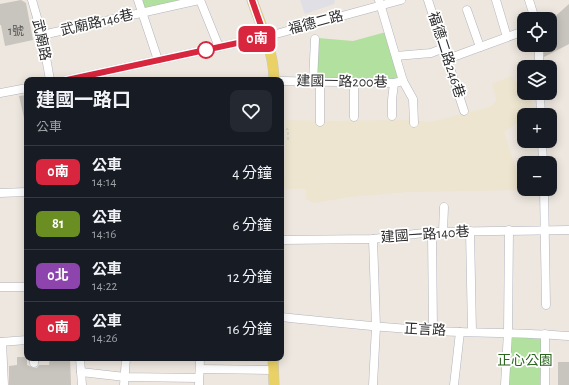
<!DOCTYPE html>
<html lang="zh-TW">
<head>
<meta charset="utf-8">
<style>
	:root { --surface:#171b24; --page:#242831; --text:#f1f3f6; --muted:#9ea1a6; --line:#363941 }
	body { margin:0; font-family:"Alegreya Sans","Noto Sans TC",sans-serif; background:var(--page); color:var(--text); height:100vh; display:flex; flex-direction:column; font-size:15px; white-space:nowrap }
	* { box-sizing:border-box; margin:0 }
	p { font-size:13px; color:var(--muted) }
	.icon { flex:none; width:22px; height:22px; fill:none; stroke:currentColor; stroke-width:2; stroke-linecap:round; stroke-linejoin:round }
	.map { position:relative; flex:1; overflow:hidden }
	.sheet { position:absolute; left:24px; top:77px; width:260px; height:284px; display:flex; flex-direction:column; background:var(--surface); border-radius:8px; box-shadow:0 2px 10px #0003 }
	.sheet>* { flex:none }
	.badge { padding:0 8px; border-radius:6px; font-size:14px; line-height:26px }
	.tools { position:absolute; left:517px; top:12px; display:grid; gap:8px }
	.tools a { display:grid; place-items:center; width:40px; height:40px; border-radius:8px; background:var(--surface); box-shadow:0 2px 10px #0003; font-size:20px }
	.map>.badge { position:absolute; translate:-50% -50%; box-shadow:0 0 0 2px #fff }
	.round { display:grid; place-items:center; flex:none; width:42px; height:42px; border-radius:8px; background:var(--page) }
	.overview { display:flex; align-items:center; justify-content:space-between; height:68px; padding:0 12px }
	h1 { font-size:19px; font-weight:700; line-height:30px }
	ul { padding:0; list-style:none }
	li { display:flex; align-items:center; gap:12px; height:52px; padding:0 12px; border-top:1px solid var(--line) }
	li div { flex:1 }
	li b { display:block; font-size:15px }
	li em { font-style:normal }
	li .badge { min-width:44px; font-weight:700; text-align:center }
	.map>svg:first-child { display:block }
	.industrial { fill:#e1dfe6 }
	.education { fill:#ede5cf }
	.green { fill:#b2e09e }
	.building { fill:#c8c4be }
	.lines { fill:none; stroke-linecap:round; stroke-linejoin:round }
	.minor-casing { stroke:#b2b4be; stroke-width:9 }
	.major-casing { stroke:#c8c8c8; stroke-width:11 }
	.path { stroke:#c8c8c8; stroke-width:1; stroke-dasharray:3 2; stroke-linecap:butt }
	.minor { stroke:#fff; stroke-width:8 }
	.major { stroke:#ead166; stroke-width:10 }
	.line-casing { stroke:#fff; stroke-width:9 }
	.line { stroke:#d7263d; stroke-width:6 }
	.stop-dot { fill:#fff; stroke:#d7263d; stroke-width:2 }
	.labels { text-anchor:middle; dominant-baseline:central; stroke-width:3.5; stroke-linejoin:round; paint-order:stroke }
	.number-label { font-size:12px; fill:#535250 }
	.street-label { font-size:14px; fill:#2c2c2c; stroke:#fff }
	.park-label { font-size:14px; fill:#2a661e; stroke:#fff }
</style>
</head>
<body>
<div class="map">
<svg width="569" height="385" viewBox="0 0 569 385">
	<rect width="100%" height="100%" fill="#ede7df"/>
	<!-- industrial -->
	<polygon class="industrial" points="300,0 335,0 334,4 305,14"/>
	<!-- education -->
	<polygon class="education" points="511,76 537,109 528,115 524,115 524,118 504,132 519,178 521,190 407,192 349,197 314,203 306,199 306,189 284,189 286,120 323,121 408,120 431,122 490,107 497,101 492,84"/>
	<!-- green -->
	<g class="green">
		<polygon points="141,0 188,0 144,9"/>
		<polygon points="386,32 399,75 397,80 318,80 316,77 318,38 353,41"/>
		<polygon points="511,335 542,338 540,385 508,385"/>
	</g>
	<!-- building -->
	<g class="building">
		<polygon points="21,0 26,3 33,40 5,46 1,25 0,25 0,4"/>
		<polygon points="569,4 569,44 544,57 544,45 550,45 550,21"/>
		<polygon points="27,95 27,121 25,122 19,96"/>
		<polygon points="17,357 27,357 27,365 34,368 37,368 39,365 49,365 50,358 70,358 71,385 9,385 9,366 17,365"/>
		<rect x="558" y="362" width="11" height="23"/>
	</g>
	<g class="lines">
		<!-- minor casing -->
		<g class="minor-casing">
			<g id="minor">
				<polyline points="32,0 42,35 50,80"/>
				<polyline points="138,0 158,60"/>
				<polyline points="200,0 219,47"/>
				<polyline points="379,0 403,81 413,99 414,123"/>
				<polyline points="428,0 464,111"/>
				<polyline points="496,0 507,37"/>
				<polyline points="529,0 535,19"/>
				<polyline points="467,10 480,47"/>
				<polyline points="42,35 199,0"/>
				<polyline points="539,45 539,67"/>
				<polyline points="396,56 431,53 444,48"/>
				<polyline points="447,56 453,57 524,31"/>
				<polyline points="67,80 265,37 401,0"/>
				<polyline points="281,81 394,83 403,81"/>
				<polyline points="313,82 315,39"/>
				<polyline points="0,93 27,88"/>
				<polyline points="540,93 541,115"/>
				<polyline points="392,116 392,100 394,83"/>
				<polyline points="354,117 354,83"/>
				<polyline points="320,122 320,82"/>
				<polyline points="542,141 543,163"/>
				<polyline points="544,189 546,305"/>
				<polyline points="0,193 27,192"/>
				<polyline points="470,231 472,332"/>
				<polyline points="432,232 433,330"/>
				<polyline points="443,232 444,207"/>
				<polyline points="281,240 373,239 432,232 569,230"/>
				<polyline points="0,287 27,287"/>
				<path d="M281 317C340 323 400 330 460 332 496 333 532 333 569 336"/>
				<polyline points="0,342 27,340"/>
				<polyline points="2,342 4,385"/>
				<polyline points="34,358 34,363"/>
				<polyline points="80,358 82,385"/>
				<polyline points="200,369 273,370"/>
				<polyline points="81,372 125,377 199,378"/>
				<polyline points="124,385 126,358"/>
				<polyline points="199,385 200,358"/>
				<polyline points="373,385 376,327 373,239"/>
				<polyline points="454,385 460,332"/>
				<polyline points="505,385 508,332 509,230"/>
				<polyline points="545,385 545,334"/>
			</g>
		</g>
		<!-- major casing -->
		<g class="major-casing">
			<g id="major">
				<path d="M252 0C261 26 274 52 274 80"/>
				<polyline points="273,358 274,385"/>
			</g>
		</g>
		<!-- path -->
		<polyline class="path" points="281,129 288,129 288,141"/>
		<!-- minor -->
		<use href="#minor" class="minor"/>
		<!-- major -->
		<use href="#major" class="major"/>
	</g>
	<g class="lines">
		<!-- line casing -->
		<g class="line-casing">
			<polyline id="line" points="67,80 265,37 252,0"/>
		</g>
		<!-- line -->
		<use href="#line" class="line"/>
	</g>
	<!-- markers -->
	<circle class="stop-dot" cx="206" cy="50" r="8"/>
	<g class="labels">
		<!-- number labels -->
		<g class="number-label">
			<text x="16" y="31">1號</text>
		</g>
		<!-- street labels -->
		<g class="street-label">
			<text transform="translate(97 23) rotate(-13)">武廟路146巷</text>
			<text transform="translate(316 23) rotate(-15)">福德二路</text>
			<text transform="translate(41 40) rotate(78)">武廟路</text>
			<text transform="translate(446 55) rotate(72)">福德二路246巷</text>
			<text transform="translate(342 82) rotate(1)">建國一路200巷</text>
			<text transform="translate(425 235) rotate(-4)">建國一路140巷</text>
			<text transform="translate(425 330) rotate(3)">正言路</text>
		</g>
		<!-- park labels -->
		<g class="park-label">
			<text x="525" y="361">正心公園</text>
		</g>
	</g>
</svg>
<div class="tools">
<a><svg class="icon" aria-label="locate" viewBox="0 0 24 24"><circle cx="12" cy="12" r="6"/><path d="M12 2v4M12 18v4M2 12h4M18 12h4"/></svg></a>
<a><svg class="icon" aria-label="layers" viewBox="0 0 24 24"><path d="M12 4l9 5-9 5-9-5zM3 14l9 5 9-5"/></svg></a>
<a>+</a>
<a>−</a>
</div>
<b class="badge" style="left:257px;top:39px;background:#d7263d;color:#fff">0南</b>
<section class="sheet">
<div class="overview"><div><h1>建國一路口</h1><p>公車</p></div><a class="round"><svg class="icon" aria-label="heart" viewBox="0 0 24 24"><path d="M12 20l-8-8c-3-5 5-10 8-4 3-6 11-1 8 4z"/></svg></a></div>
<ul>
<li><span class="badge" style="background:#d7263d;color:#fff">0南</span><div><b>公車</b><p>14:14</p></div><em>4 分鐘</em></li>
<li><span class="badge" style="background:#6b8e23;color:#fff">81</span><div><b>公車</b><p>14:16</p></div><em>6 分鐘</em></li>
<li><span class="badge" style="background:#8e44ad;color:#fff">0北</span><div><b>公車</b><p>14:22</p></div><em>12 分鐘</em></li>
<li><span class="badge" style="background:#d7263d;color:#fff">0南</span><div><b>公車</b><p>14:26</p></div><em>16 分鐘</em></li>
</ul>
</section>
</div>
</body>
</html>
